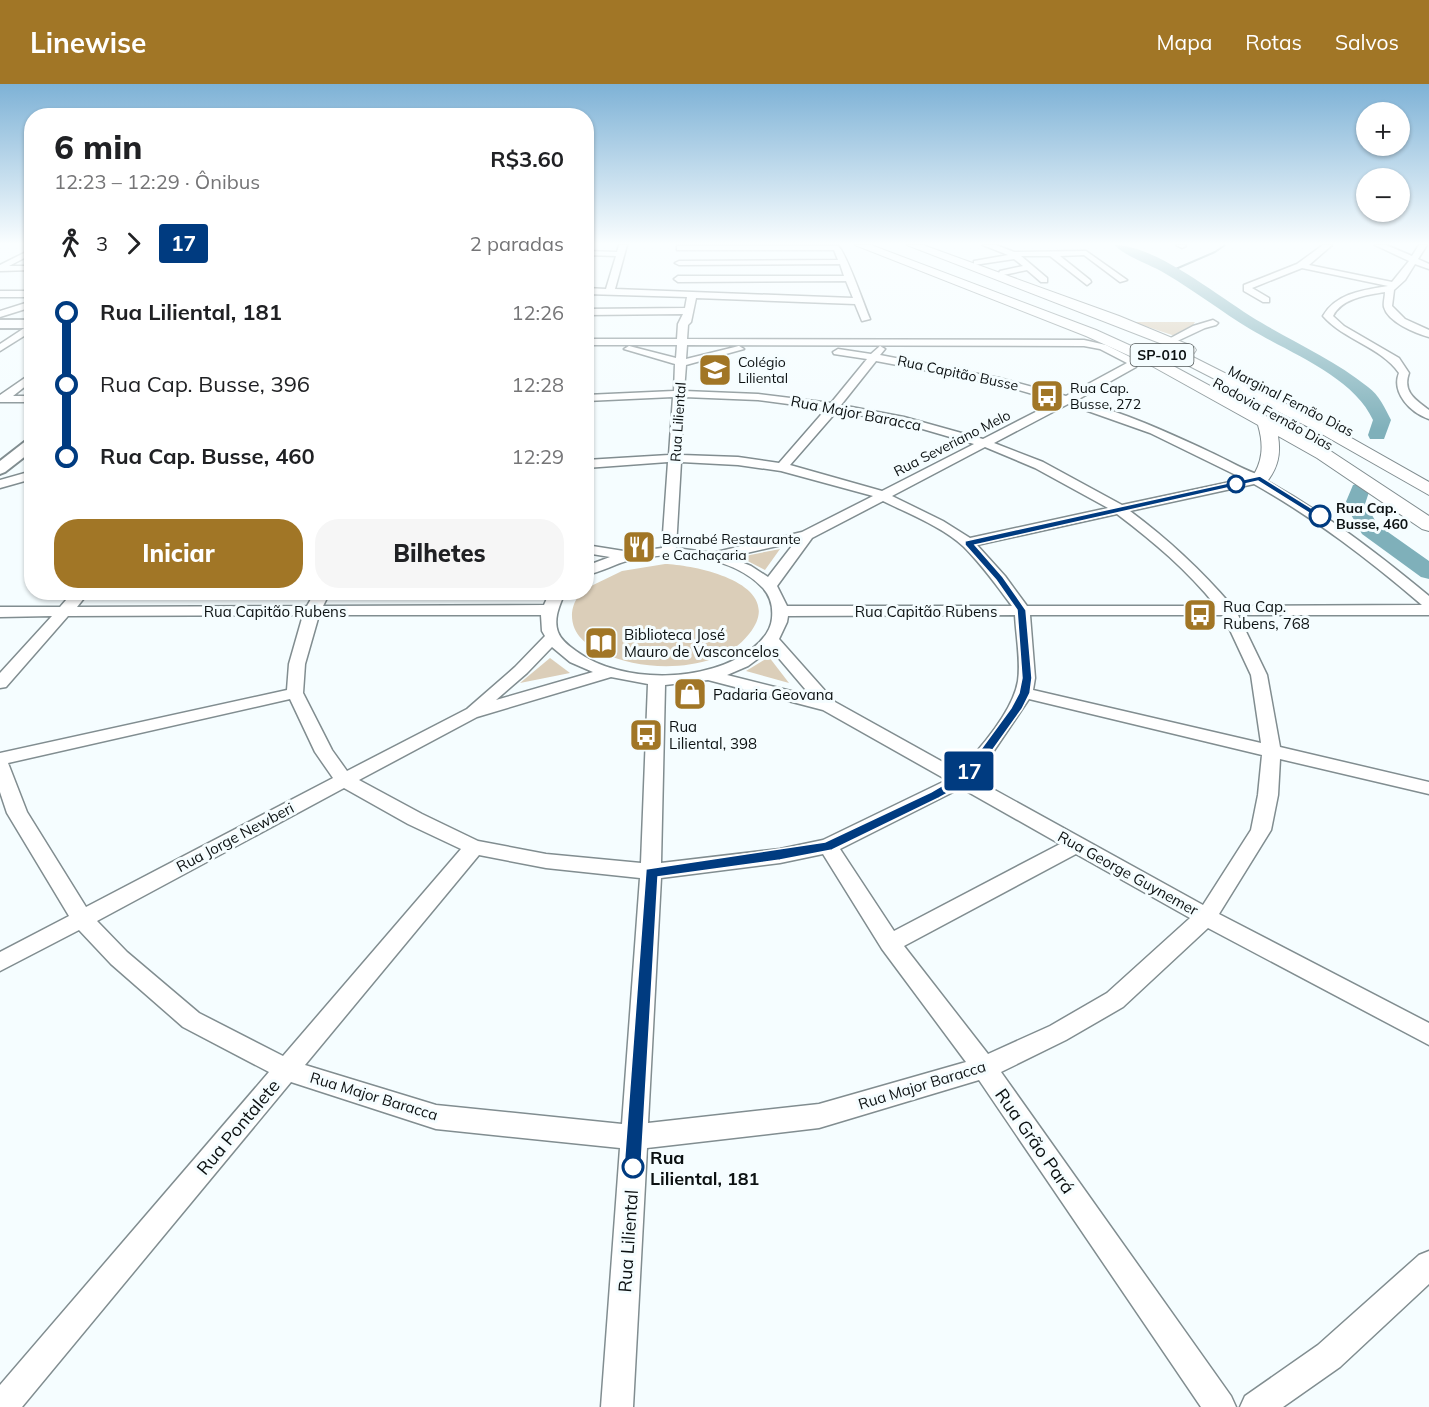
<!DOCTYPE html>
<html lang="pt">
<head>
<meta charset="utf-8">
<style>
	:root { --surface:#fff; --page:#f6f6f6; --text:#202124; --muted:#757577; --accent:#a17626 }
	body { margin:0; font-family:Mulish,sans-serif; background:var(--page); color:var(--text); height:100vh; display:flex; flex-direction:column; font-size:22px; white-space:nowrap }
	* { box-sizing:border-box; margin:0 }
	p { font-size:20px; color:var(--muted) }
	.icon { flex:none; width:33px; height:33px; fill:none; stroke:currentColor; stroke-width:2; stroke-linecap:round; stroke-linejoin:round }
	.map { position:relative; flex:1; overflow:hidden }
	.details { position:absolute; left:24px; top:24px; width:570px; height:492px; display:flex; flex-direction:column; background:var(--surface); border-radius:24px; box-shadow:0 2px 4px #0004 }
	.details>* { flex:none }
	.badge { padding:0 12px; border-radius:4px; font-size:21px; line-height:39px }
	.tools { position:absolute; left:1356px; top:18px; display:grid; gap:12px }
	.tools a { display:grid; place-items:center; width:54px; height:54px; border-radius:50%; background:var(--surface); box-shadow:0 2px 4px #0004; font-size:30px }
	.map>.badge { position:absolute; translate:-50% -50%; box-shadow:0 0 0 3px #fff }
	.legs { display:flex; align-items:center; gap:9px; height:66px; padding:0 30px; font-size:20px }
	.legs p { margin-inline-start:auto }
	.head { display:flex; align-items:center; justify-content:space-between; height:102px; padding:0 30px }
	h1 { font-size:33px; font-weight:800; line-height:45px }
	.primary-button { display:flex; gap:12px; margin-top:auto; padding:12px 30px }
	.primary-button a { flex:1; height:69px; border-radius:24px; background:var(--accent); color:#fff; font-size:24px; font-weight:800; line-height:69px; text-align:center }
	.primary-button a+a { background:var(--page); color:var(--text) }
	ul { padding:0 30px; list-style:none }
	li { display:flex; align-items:center; gap:21px; height:72px; font-size:22px }
	li i { display:grid; place-items:center; width:9px; height:100%; margin:0 8px; background:currentColor }
	li i::after { content:''; width:15px; height:15px; margin:-8px; border:4px solid; border-radius:50%; background:var(--surface) }
	li p { margin-inline-start:auto }
	li:first-child i { background:linear-gradient(#0000 50%,currentColor 0) }
	li:last-child i { background:linear-gradient(currentColor 50%,#0000 0) }
	header { display:flex; align-items:center; gap:36px; box-sizing:border-box; height:84px; padding:0 30px; background:var(--accent); color:#fff }
	header strong { font-size:28px }
	nav { display:flex; gap:33px; margin-inline-start:auto; font-size:21px }
	.map>svg:first-child { display:block }
	.green { fill:#dbceb9 }
	.lines { fill:none; stroke-linecap:round; stroke-linejoin:round }
	.stream { stroke:#5c8088; stroke-width:2 }
	.river { fill:#7fb0ba; fill-rule:evenodd }
	.minor-casing { stroke:#818d90; stroke-width:3 }
	.major-casing { stroke:#818d90; stroke-width:4 }
	.highway-casing { stroke:#818d90; stroke-width:2 }
	.minor { fill:#fff; fill-rule:evenodd }
	.major { fill:#fff; fill-rule:evenodd }
	.highway { fill:#fff; fill-rule:evenodd }
	.line-1 { fill:#003b80; stroke:#fff; stroke-width:1.5 }
	.stop-1-dot { fill:#fff; stroke:#003b80; stroke-width:3 }
	.labels { text-anchor:middle; dominant-baseline:central; stroke-width:6; stroke-linejoin:round; paint-order:stroke }
	.shield { fill:#f5fdff; stroke:#525859; stroke-width:1.5 }
	.shield-label { font-size:14px; font-weight:bold; fill:#0c1112 }
	.far-poi-label { font-size:14px; fill:#0c1112; stroke:#f5fdff; text-anchor:start }
	.far-street-label { font-size:14px; fill:#0c1112; stroke:#f5fdff }
	.far-stop-label { font-size:14px; font-weight:bold; fill:#0c1112; stroke:#f5fdff; text-anchor:start }
	.street-label { font-size:15px; fill:#0c1112; stroke:#f5fdff }
	.poi-label { font-size:15px; fill:#0c1112; stroke:#f5fdff; text-anchor:start }
	.near-street-label { font-size:18px; fill:#0c1112; stroke:#f5fdff }
	.near-stop-label { font-size:18px; font-weight:bold; fill:#0c1112; stroke:#f5fdff; text-anchor:start }
</style>
</head>
<body>
<header>
<strong>Linewise</strong>
<nav><a>Mapa</a><a>Rotas</a><a>Salvos</a></nav>
</header>
<div class="map">
<svg width="1429" height="1323" viewBox="0 0 1429 1323">
	<rect width="100%" height="100%" fill="#f5fdff"/>
	<!-- green -->
	<g class="green">
		<polygon points="1133,238 1195,238 1191,244 1175,252"/>
		<polygon points="780,465 765,486 740,473"/>
		<path d="M665 480C696 481 789 500 749 550 719 589 644 589 603 569 586 561 571 550 572 529 573 520 577 510 586 508L589 503 622 487Z"/>
		<polygon points="769,573 789,599 746,587"/>
		<polygon points="550,574 570,589 520,599"/>
	</g>
	<g class="lines">
		<!-- stream -->
		<polyline class="stream" points="1171,187 1215,168 1225,161"/>
		<!-- river -->
		<g class="river">
			<path d="M1114 161C1158 161 1223 217 1262 239 1297 260 1336 277 1368 303 1379 311 1385 324 1391 336L1384 355H1370L1368 351 1373 336C1354 293 1290 269 1250 245 1222 228 1195 207 1166 190 1150 180 1128 174 1114 161Z"/>
			<polygon points="1360,399 1367,401 1370,405 1365,420 1378,441 1429,477 1429,495 1421,493 1362,450 1345,420 1353,401"/>
		</g>
		<!-- minor casing -->
		<g class="minor-casing">
			<g id="minor">
				<path d="M619 161H627L615 205 853 214 846 197 678 198 674 195 678 192H844L840 180 679 181 675 179 679 177 838 176 834 166H677V162H838C846 168 864 221 870 235L862 237 855 220 696 214 691 238 688 241 687 255 1084 256 1106 261 1136 276V283L1077 316C1123 328 1167 348 1210 368 1228 376 1246 388 1264 392L1265 396C1325 429 1377 469 1429 512V531H1238L1267 591 1280 663 1429 698V710L1280 675 1278 711 1271 746 1219 830 1429 939V961L1208 844 1123 923 1066 956 1001 988 1231 1312 1236 1323H1201L979 996 819 1044 647 1064 633 1323H601L620 1064 436 1045 291 998 22 1323H0V1301L269 988 183 943 111 880 79 846 0 887V868L69 832 7 729 0 708V669L287 606 289 580 303 531 68 532 6 603 0 604V589L52 532 0 533V523H60L73 508H89L77 523 307 522 315 508H330L323 522 544 521 550 508H565C560 521 553 534 558 548 561 556 569 562 576 567 622 601 710 599 753 564 763 556 771 546 772 534 773 523 771 513 763 504 732 471 672 466 630 476 615 480 601 488 586 491V482L610 473 586 469V461L630 468 662 464 668 378 586 384V376L669 371 673 313 586 317V311L674 307 675 280 624 265 629 262 676 274 677 261H586V255H677L678 240 683 230 586 231V225L685 224 687 213 586 210V204L606 205 616 172 586 171V167L617 168ZM687 261 1084 262 1100 265 1127 279 1066 312 999 294 880 271 885 265 880 262 871 270 838 265 833 268 834 270 867 275 831 319 758 310 684 307 686 281 744 265 739 262 686 275ZM876 277 998 300 1057 317 983 355 904 333 841 321ZM684 313 758 316 826 325 779 379 738 373 681 371ZM1068 320 1150 349 1244 395 1122 421 1043 378 994 359ZM837 327 902 339 974 360 882 407 790 381ZM985 363 1035 384 1108 424 970 454 943 437 892 412ZM681 378 738 381 781 387 873 412 802 448 712 469 676 464ZM1254 400C1316 435 1368 475 1422 521L1232 522C1201 486 1169 456 1130 427ZM883 417C909 430 943 443 964 463 982 481 997 502 1012 522H787L777 502 812 454ZM1117 430C1154 458 1187 486 1216 522H1027L1005 492 977 461ZM795 458 768 493 751 482 729 473ZM319 531H541L542 547 545 552 515 583 467 625 347 687 332 666 303 609 305 580ZM1015 531C1016 552 1021 577 1018 597 1013 627 980 665 959 687L835 618 779 555 787 538 788 532ZM1030 531H1223L1251 591 1261 659 1033 606 1035 594ZM552 563 570 578 593 588 496 616 527 589ZM771 565 811 612 727 591 748 582ZM611 593 648 600 641 779 546 770 478 757 422 730 359 696 477 633ZM708 596 823 626 947 696 823 756 780 765 661 779 665 601ZM290 615 315 668 333 694 86 823 27 728 8 679ZM1029 615 1262 671 1258 711 1251 746 1203 821 973 694 983 683ZM344 704 408 740 461 765 283 972 199 929 127 868 97 837ZM961 704 1060 760 894 847 840 765ZM823 770 882 865 966 978 819 1020 648 1039 661 794 780 779ZM1076 770 1190 834 1107 909 1050 942 988 970 904 862ZM479 771 546 784 640 794 622 1040 436 1021 305 981Z"/>
				<polygon points="983,161 996,161 1014,168 1086,167 1127,196 1120,198 1084,171 1060,172 1090,196 1091,198 1087,201 1050,172 1021,172 1047,194 1047,198 1041,198 1027,186 1003,191 999,189 1000,187 1023,182 1014,175 974,181 974,177 1008,171"/>
				<polygon points="1176,161 1185,161 1186,162 1182,164"/>
				<path d="M1323 161H1332L1309 181 1392 198 1409 177 1375 161H1386L1412 172 1419 161H1427L1418 175 1429 180V185L1415 180 1405 196 1394 206 1392 222 1405 235 1429 246V253C1415 249 1388 238 1384 223 1383 219 1385 213 1385 208 1367 211 1342 214 1333 232L1344 242 1399 274 1409 289C1402 308 1416 316 1429 326V335C1411 329 1391 309 1399 289 1381 263 1344 256 1323 232 1336 209 1364 206 1388 202L1302 184 1252 204 1269 214V218H1263L1244 207V201L1297 180Z"/>
				<polygon points="32,165 32,170 9,182 32,182 32,186 0,187 0,181"/>
				<rect x="0" y="207" width="32" height="6"/>
				<polygon points="32,217 32,223 0,233 0,227"/>
				<polygon points="1213,236 1218,239 1216,241 1205,244 1173,259 1165,257 1193,242"/>
				<polygon points="32,239 32,247 0,267 0,260"/>
				<polygon points="32,289 32,297 13,312 32,312 32,318 0,318 0,311"/>
				<polygon points="32,387 32,395 0,404 0,396"/>
				<polygon points="1429,1167 1429,1200 1340,1283 1283,1323 1240,1323 1245,1312 1318,1261 1419,1171"/>
			</g>
		</g>
		<!-- major casing -->
		<g class="major-casing">
			<g id="major">
				<rect x="0" y="236" width="32" height="8"/>
				<polygon points="32,355 32,367 5,388 0,390 0,377 27,356"/>
			</g>
		</g>
		<!-- highway casing -->
		<g class="highway-casing">
			<g id="highway">
				<path d="M855 161H871L1096 246 1162 276 1329 366 1429 432V447L1422 445 1317 374 1278 352C1281 370 1278 384 1266 399H1254L1251 395C1263 378 1264 361 1258 341L1152 282 1086 252Z"/>
				<polygon points="907,161 923,161 1119,232 1194,263 1196,266 1194,269 1187,270 1332,343 1429,398 1429,411 1320,349 1166,270 1164,267 1170,263"/>
			</g>
		</g>
		<!-- minor -->
		<use href="#minor" class="minor"/>
		<!-- major -->
		<use href="#major" class="major"/>
		<!-- highway -->
		<use href="#highway" class="highway"/>
	</g>
	<!-- sky -->
	<linearGradient id="sky" x2="0" y2="1"><stop stop-color="#7eb2d6"/><stop offset="0.46" stop-color="#fafeff"/><stop offset="1" stop-color="#fafeff" stop-opacity="0"/></linearGradient>
	<rect width="1429" height="347" fill="url(#sky)"/>
	<!-- line-1 -->
	<polygon class="line-1" points="1260,392 1324,432 1317,434 1258,397 975,461 1003,493 1026,526 1032,594 1030,609 1022,625 982,681 966,699 939,714 832,766 780,776 658,793 641,1083 639,1089 633,1091 627,1089 624,1083 646,785 825,758 931,708 957,693 973,676 1011,624 1019,609 1022,594 1017,526 996,496 965,461 965,457"/>
	<!-- icons -->
	<defs>
		<g id="school-square" transform="scale(1.725)"><rect x="-9" y="-9" width="18" height="18" rx="4" fill="#a17626" stroke="#f5fdff"/><path d="M0-5L7-2L0 1L-7-2ZM-4 1L0 2.5L4 1V4Q0 6-4 4Z" fill="#fff"/></g>
		<g id="bus-square" transform="scale(1.725)"><rect x="-9" y="-9" width="18" height="18" rx="4" fill="#a17626" stroke="#f5fdff"/><path d="M-5-6H5V4H4V6H2V4H-2V6H-4V4H-5ZM-3.5-4V0h7V-4ZM-3.5 1.2v1.5H-2V1.2ZM2 1.2v1.5H3.5V1.2Z" fill="#fff"/></g>
		<g id="restaurant-square" transform="scale(1.725)"><rect x="-9" y="-9" width="18" height="18" rx="4" fill="#a17626" stroke="#f5fdff"/><path d="M-5-6h1v4h1v-4h1v4h1v-4h1v5L-1.5 .5V6h-2V.5L-5-1ZM5-6V6H3V1.5H1.5Q1.5-4 5-6Z" fill="#fff"/></g>
		<g id="library-square" transform="scale(1.725)"><rect x="-9" y="-9" width="18" height="18" rx="4" fill="#a17626" stroke="#f5fdff"/><path d="M-6-4Q-3-5.5-.7-3.5V5Q-3 3-6 4ZM6-4Q3-5.5 .7-3.5V5Q3 3 6 4Z" fill="#fff"/></g>
		<g id="shop-square" transform="scale(1.725)"><rect x="-9" y="-9" width="18" height="18" rx="4" fill="#a17626" stroke="#f5fdff"/><path d="M-5-2.5h2.3a2.7 3.5 0 0 1 5.4 0H5L5.5 6h-11ZM-1.5-2.5h3a1.5 2.3 0 0 0-3 0Z" fill="#fff"/></g>
	</defs>
	<g fill-rule="evenodd">
		<use href="#school-square" x="715" y="286"/>
		<use href="#bus-square" x="1047" y="312"/>
		<use href="#restaurant-square" x="639" y="463"/>
		<use href="#bus-square" x="1200" y="531"/>
		<use href="#library-square" x="601" y="559"/>
		<use href="#shop-square" x="690" y="610"/>
		<use href="#bus-square" x="646" y="651"/>
	</g>
	<!-- markers -->
	<g class="stop-1-dot">
		<circle cx="1236" cy="400" r="8"/>
		<circle cx="1320" cy="432" r="10"/>
		<circle cx="633" cy="1083" r="10"/>
	</g>
	<g class="labels">
		<!-- shield labels -->
		<rect class="shield" x="1130.5" y="260" width="63" height="22" rx="4.5"/>
		<g class="shield-label">
			<text x="1162" y="271">SP-010</text>
		</g>
		<!-- far-poi labels -->
		<g class="far-poi-label">
			<text x="738" y="278">Colégio<tspan x="738" dy="16">Liliental</tspan></text>
			<text x="1070" y="304">Rua Cap.<tspan x="1070" dy="16">Busse, 272</tspan></text>
			<text x="662" y="455">Barnabé Restaurante<tspan x="662" dy="16">e Cachaçaria</tspan></text>
		</g>
		<!-- far-street labels -->
		<g class="far-street-label">
			<text transform="translate(958 289) rotate(12)">Rua Capitão Busse</text>
			<text transform="translate(1291 317) rotate(27)">Marginal Fernão Dias</text>
			<text transform="translate(1273 330) rotate(29)">Rodovia Fernão Dias</text>
			<text transform="translate(678 338) rotate(-86)">Rua Liliental</text>
			<text transform="translate(952 359) rotate(-27)">Rua Severiano Melo</text>
		</g>
		<!-- far-stop labels -->
		<g class="far-stop-label">
			<text x="1336" y="424">Rua Cap.<tspan x="1336" dy="16">Busse, 460</tspan></text>
		</g>
		<!-- street labels -->
		<g class="street-label">
			<text transform="translate(856 329) rotate(11)">Rua Major Baracca</text>
			<text x="275" y="527">Rua Capitão Rubens</text>
			<text x="926" y="527">Rua Capitão Rubens</text>
			<text transform="translate(235 753) rotate(-28)">Rua Jorge Newberi</text>
			<text transform="translate(1128 789) rotate(29)">Rua George Guynemer</text>
			<text transform="translate(922 1001) rotate(-17)">Rua Major Baracca</text>
			<text transform="translate(374 1012) rotate(17)">Rua Major Baracca</text>
		</g>
		<!-- poi labels -->
		<g class="poi-label">
			<text x="1223" y="522">Rua Cap.<tspan x="1223" dy="17">Rubens, 768</tspan></text>
			<text x="624" y="550">Biblioteca José<tspan x="624" dy="17">Mauro de Vasconcelos</tspan></text>
			<text x="713" y="610">Padaria Geovana</text>
			<text x="669" y="642">Rua<tspan x="669" dy="17">Liliental, 398</tspan></text>
		</g>
		<!-- near-street labels -->
		<g class="near-street-label">
			<text transform="translate(238 1043) rotate(-50)">Rua Pontalete</text>
			<text transform="translate(1035 1057) rotate(55)">Rua Grão Pará</text>
			<text transform="translate(628 1157) rotate(-86)">Rua Liliental</text>
		</g>
		<!-- near-stop labels -->
		<g class="near-stop-label">
			<text x="650" y="1073">Rua<tspan x="650" dy="21">Liliental, 181</tspan></text>
		</g>
	</g>
</svg>
<div class="tools">
<a>+</a>
<a>−</a>
</div>
<b class="badge" style="left:969px;top:687px;background:#003b80;color:#fff">17</b>
<section class="details">
<div class="head"><div><h1>6 min</h1><p>12:23 – 12:29 · Ônibus</p></div><b>R$3.60</b></div>
<div class="legs"><svg class="icon" aria-label="walk" viewBox="0 0 24 24"><circle cx="13" cy="4" r="2"/><path d="M13 8l-2 6 4 7M11 14l-3 7M7 12l3-4h3l4 4"/></svg>3<svg class="icon" aria-label="forward" viewBox="0 0 24 24"><path d="M9 5l7 7-7 7"/></svg><b class="badge" style="background:#003b80;color:#fff">17</b><p>2 paradas</p></div>
<ul>
<li><i style="color:#003b80"></i><b>Rua Liliental, 181</b><p>12:26</p></li>
<li><i style="color:#003b80"></i><span>Rua Cap. Busse, 396</span><p>12:28</p></li>
<li><i style="color:#003b80"></i><b>Rua Cap. Busse, 460</b><p>12:29</p></li>
</ul>
<div class="primary-button"><a>Iniciar</a><a>Bilhetes</a></div>
</section>
</div>
</body>
</html>
